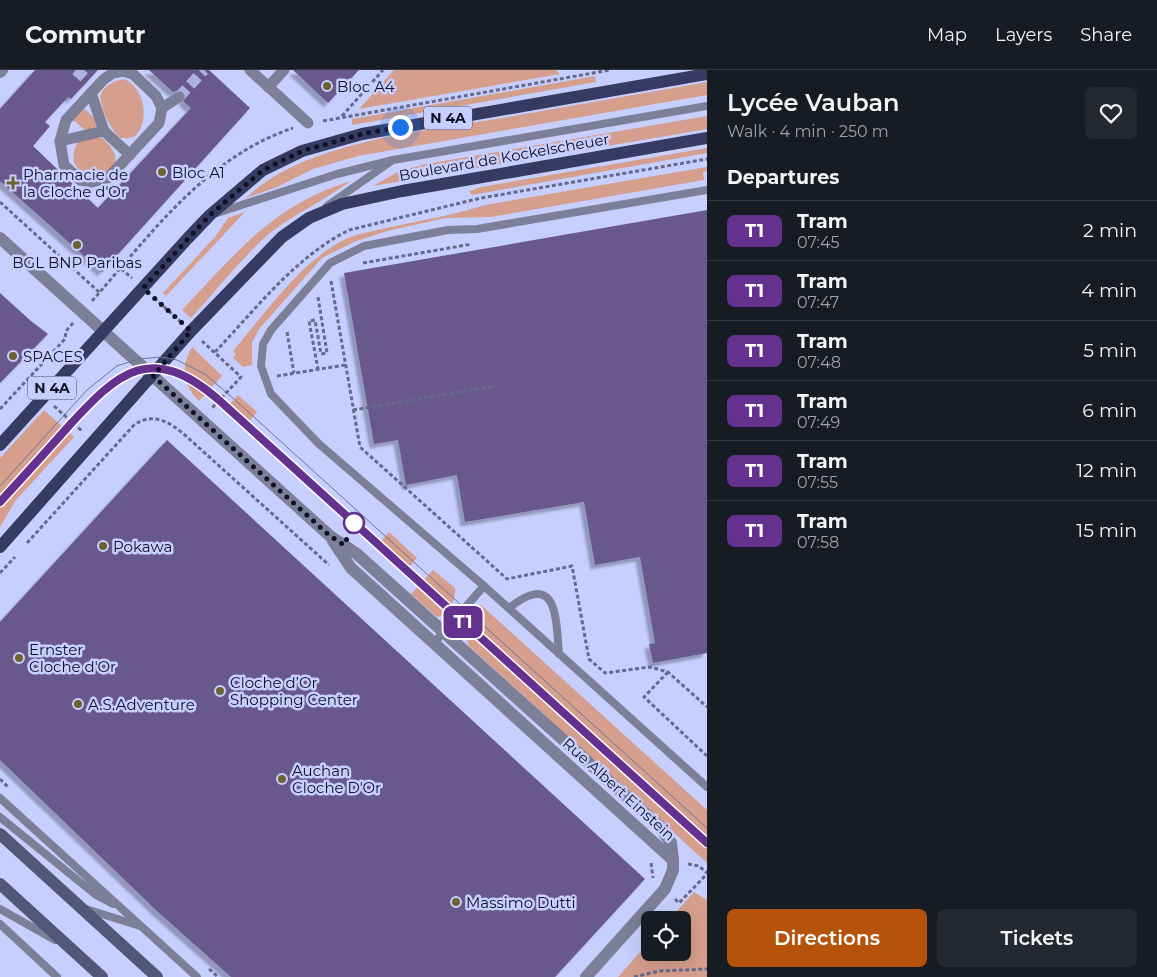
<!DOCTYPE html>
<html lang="en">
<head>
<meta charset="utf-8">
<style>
	:root { --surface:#171b24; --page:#242831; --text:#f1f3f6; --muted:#9ea1a6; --line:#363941; --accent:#b45309 }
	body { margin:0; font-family:Montserrat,sans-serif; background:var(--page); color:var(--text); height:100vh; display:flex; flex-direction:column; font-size:19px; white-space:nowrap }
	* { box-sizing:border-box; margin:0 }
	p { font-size:16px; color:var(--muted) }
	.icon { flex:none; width:28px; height:28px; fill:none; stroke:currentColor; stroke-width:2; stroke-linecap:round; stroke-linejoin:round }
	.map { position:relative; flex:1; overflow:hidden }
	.side { display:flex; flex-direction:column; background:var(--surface); width:450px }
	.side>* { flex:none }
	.badge { padding:0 10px; border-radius:8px; font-size:18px; line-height:32px }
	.tools { position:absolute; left:641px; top:841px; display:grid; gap:10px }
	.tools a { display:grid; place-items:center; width:50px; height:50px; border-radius:8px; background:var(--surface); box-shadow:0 5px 20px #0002; font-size:25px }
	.you { position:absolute; width:25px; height:25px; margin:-12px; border:4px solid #fff; border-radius:50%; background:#1a73e8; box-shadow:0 0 0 8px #1a73e833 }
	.map>.badge { position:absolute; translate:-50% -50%; box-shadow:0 0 0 2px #fff }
	h2 { padding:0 20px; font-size:19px; line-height:45px }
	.round { display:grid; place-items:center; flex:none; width:52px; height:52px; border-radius:8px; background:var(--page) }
	.head { display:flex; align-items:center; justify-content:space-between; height:85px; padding:0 20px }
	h1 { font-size:24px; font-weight:600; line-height:38px }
	.cta { display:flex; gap:10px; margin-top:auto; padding:10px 20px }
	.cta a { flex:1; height:58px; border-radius:8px; background:var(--accent); color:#fff; font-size:20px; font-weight:600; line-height:58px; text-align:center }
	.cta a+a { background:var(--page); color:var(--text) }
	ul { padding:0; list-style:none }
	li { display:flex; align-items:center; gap:15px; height:60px; padding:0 20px; border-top:1px solid var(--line) }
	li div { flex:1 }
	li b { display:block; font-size:19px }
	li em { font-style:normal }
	li .badge { min-width:55px; font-weight:700; text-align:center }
	header { display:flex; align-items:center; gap:30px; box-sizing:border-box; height:70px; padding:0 25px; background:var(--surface); border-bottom:1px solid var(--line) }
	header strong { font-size:24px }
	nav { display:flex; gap:28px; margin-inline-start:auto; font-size:18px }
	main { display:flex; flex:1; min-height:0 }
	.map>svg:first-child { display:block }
	.green { fill:#d69e8d }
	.building { fill:#68588c; filter:url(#shadow) }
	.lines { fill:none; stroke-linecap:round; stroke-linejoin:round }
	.pedestrian-tunnel { stroke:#acb2de; stroke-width:11; stroke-dasharray:11 5.5; stroke-linecap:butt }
	.path { stroke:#666a8c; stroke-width:3; stroke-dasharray:4 2.5; stroke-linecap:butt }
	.service { stroke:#7b7f97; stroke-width:8 }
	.pedestrian { stroke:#7b7f97; stroke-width:11 }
	.minor { stroke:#7b7f97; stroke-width:12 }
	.secondary { stroke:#52577a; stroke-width:12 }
	.primary { stroke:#363b64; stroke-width:12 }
	.tram { stroke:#6e7396; stroke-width:1 }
	.line-casing { stroke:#fff; stroke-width:11 }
	.line { stroke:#64318f; stroke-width:8 }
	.walk { stroke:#101126; stroke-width:5; stroke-dasharray:0 9 }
	.poi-dot { fill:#6d632f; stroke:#c7cfff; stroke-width:2 }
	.stop-dot { fill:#fff; stroke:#64318f; stroke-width:2.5 }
	.labels { text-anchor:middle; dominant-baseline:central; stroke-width:5; stroke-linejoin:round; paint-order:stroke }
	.shield { fill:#c7cfff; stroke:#474a67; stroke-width:1 }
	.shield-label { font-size:14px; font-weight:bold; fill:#101126 }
	.poi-label { font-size:15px; fill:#101126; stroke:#c7cfff; text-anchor:start }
	.street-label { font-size:15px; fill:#101126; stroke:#c7cfff }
</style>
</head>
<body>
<header>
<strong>Commutr</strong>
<nav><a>Map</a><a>Layers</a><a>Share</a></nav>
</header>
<main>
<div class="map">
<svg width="707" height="907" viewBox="0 0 707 907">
	<defs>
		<filter id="shadow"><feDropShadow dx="-4.5" dy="4.5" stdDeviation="1" flood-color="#0004"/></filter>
	</defs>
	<rect width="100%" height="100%" fill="#c7cfff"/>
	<!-- green -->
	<g class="green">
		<polygon points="394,0 556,0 560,4 359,39"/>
		<polygon points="595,6 596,12 352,55 352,49"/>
		<path d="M124 9C144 16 151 52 135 66 131 69 125 68 120 68 108 55 103 44 100 26 104 16 113 11 124 9Z"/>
		<path d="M707 12V25L358 86 313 99 277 117 246 128C304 71 431 60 508 47 574 35 641 24 707 12Z"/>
		<polygon points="85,39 95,49 96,56 93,60 85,60 73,50 78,40"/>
		<polygon points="707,46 707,59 373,116 399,101 426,94"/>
		<path d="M88 68H102C150 110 52 122 78 71Z"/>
		<polygon points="707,78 707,83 472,125 469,121 481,117"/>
		<path d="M707 97V101L703 102 704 110 491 147 446 148 387 161 354 172 322 188 260 258 252 272V295L243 297 233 288 236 284 233 281C264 245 298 195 340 172 356 163 374 161 391 157 423 150 454 145 485 135Z"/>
		<path d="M351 111C325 130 296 143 270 163 241 188 217 220 191 248L182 240C236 183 273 135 351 111Z"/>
		<polygon points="245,142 166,226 163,223 215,167 228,148"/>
		<path d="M192 277 222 306 199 331C183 315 180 297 192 277Z"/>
		<polygon points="238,325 257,342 243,358 224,341"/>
		<polygon points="44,340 74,367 16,430 0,457 0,388"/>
		<polygon points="389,462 417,488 403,504 375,478"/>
		<path d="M433 500 455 518C456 529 449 545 437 547L411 524Z"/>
		<path d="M481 535 707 740V793L469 576C462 559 469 548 481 535Z"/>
		<polygon points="694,822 707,830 707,907 618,907 650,871 650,882 682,882 682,850 669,850"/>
	</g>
	<!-- building -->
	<g class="building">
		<polygon points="35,0 98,0 71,29 68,27 45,52 50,56 33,76 98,138 191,38 184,32 185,23 179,20 173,22 149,0 209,0 250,38 102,202 0,111 0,39"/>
		<polygon points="293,0 359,0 328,33"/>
		<polygon points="707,140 707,583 653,593 649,574 655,573 640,487 595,495 584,432 465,452 457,405 406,415 398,370 374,374 344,203"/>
		<polygon points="0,223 31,251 48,264 0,313"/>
		<polygon points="167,370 645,809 555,907 231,907 158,842 0,690 0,552"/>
	</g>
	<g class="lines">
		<!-- pedestrian-tunnel -->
		<g class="pedestrian-tunnel">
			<polyline points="76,0 88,11"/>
			<polyline points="179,27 204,0"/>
		</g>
		<!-- path -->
		<g class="path">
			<polyline points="342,46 383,0"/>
			<polyline points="323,51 610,0"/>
			<polyline points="0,132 100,223"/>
			<polyline points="363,193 472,174"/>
			<polyline points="121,199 132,208"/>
			<polyline points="331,211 360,377 507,509 572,496 589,589 605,603 650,597 668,602 707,637"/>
			<polyline points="318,227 327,283 321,284 315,250 309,251 318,299"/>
			<polyline points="154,228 181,252"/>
			<path d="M92 231C150 165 206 87 293 58"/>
			<polyline points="287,262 294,303"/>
			<polyline points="202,271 241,307 212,338"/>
			<path d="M215 282C256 239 295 187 349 160L481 128 707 89"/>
			<polyline points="277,306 345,295"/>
			<polyline points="54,336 83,362"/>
			<polyline points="0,339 65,269 66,261 73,253"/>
			<polyline points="353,340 495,316"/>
			<path d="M27 473 134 355C154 341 171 353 186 366L329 495"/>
			<polyline points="0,503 15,487"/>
			<polyline points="668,602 644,627 707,686"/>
			<polyline points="0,709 8,717"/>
			<polyline points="651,793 653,808"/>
			<polyline points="688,794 699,796 707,803"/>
			<polyline points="675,829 679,833 707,804"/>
			<polyline points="209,899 218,907"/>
			<polyline points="634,907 659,901 707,899"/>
		</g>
		<!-- service -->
		<g class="service">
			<polyline points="707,120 477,159 448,160 364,176 330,193 271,260 263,274 261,296 271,324 319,374 484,516 707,717"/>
			<polyline points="327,136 390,92"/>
			<polyline points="217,143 337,104 393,90 707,36"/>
			<path d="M509 538C557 500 556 547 559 584"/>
			<polyline points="434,573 484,516"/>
			<polyline points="0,728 197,907"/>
			<polyline points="0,747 96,825 113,834"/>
			<polyline points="0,839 55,870"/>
			<polyline points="86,839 140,856"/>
			<polyline points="0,854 57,907"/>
		</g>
		<!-- pedestrian -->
		<g class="pedestrian">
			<polyline points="250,0 308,53"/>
			<polyline points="268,17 284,0"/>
			<polyline points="91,23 104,61 130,85"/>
			<polyline points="162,38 159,53 108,108 92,112 80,110 64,95 60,71 66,50 104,9 113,3 123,1 133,4 156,26 162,38 179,27"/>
			<polyline points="60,71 104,61"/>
		</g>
		<!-- minor -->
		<g class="minor">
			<polyline points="0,2 2,0"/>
			<polyline points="0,168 330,466 357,484 660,757 671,773 673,790 673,800 665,819 586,907"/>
			<polyline points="333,471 351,498 673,790"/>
		</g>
		<!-- secondary -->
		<g class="secondary">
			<polyline points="0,764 157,907"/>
			<polyline points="0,814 102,907"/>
		</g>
		<!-- primary -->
		<g class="primary">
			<polyline points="0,375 188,168 210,145 263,100 302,81 362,64 707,4"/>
			<polyline points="0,477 191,261 282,167 309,148 342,134 402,121 707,68"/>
		</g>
		<!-- tram -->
		<g class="tram">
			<polyline points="0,416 87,320 117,296 138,289 162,287 177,290 205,304 234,329 707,758"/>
			<polyline points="0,432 98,325 121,307 152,299 178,302 201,315 227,338 707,773"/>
		</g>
	</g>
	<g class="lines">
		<!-- line casing -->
		<g class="line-casing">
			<path id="line" d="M0 432C22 408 45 383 67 358 119 301 151 271 220 331L707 773"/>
		</g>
		<!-- line -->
		<use href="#line" class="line"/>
		<!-- walk -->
		<polyline class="walk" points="354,453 344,475 330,466 153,306 191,261 143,218 210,145 263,100 302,81 362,64 400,57"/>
	</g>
	<!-- markers -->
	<g class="poi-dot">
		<circle cx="327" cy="16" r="5"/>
		<circle cx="162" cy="102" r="5"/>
		<path d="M10.5 105.5h5v5h5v5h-5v5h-5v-5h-5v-5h5z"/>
		<circle cx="77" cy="175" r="5"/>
		<circle cx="13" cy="286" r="5"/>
		<circle cx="103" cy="476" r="5"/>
		<circle cx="19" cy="588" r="5"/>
		<circle cx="220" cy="621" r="5"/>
		<circle cx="78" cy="634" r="5"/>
		<circle cx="282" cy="709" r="5"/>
		<circle cx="456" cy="832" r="5"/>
	</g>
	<circle class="stop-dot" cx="354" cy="453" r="10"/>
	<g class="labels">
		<!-- shield labels -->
		<g class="shield">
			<rect x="424" y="36.5" width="48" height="23" rx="4"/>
			<rect x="28" y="306.5" width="48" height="23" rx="4"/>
		</g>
		<g class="shield-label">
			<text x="448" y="48">N 4A</text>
			<text x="52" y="318">N 4A</text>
		</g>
		<!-- poi labels -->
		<g class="poi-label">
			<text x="337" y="16">Bloc A4</text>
			<text x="172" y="102">Bloc A1</text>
			<text x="23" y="104">Pharmacie de<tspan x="23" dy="17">la Cloche d'Or</tspan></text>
			<text x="77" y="192" text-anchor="middle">BGL BNP Paribas</text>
			<text x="23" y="286">SPACES</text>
			<text x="113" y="476">Pokawa</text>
			<text x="29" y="579">Ernster<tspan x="29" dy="17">Cloche d'Or</tspan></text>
			<text x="230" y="612">Cloche d’Or<tspan x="230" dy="17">Shopping Center</tspan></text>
			<text x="88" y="634">A.S.Adventure</text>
			<text x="292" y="700">Auchan<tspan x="292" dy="17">Cloche D'Or</tspan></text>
			<text x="466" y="832">Massimo Dutti</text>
		</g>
		<!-- street labels -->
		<g class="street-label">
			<text transform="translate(504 87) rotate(-10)">Boulevard de Kockelscheuer</text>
			<text transform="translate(619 719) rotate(42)">Rue Albert Einstein</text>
		</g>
	</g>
</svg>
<div class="tools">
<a><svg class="icon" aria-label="locate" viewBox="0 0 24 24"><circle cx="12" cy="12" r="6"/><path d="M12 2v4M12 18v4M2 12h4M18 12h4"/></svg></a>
</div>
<div class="you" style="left:400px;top:57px"></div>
<b class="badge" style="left:463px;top:552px;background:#64318f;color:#fff">T1</b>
</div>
<section class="side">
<div class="head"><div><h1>Lycée Vauban</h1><p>Walk · 4 min · 250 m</p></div><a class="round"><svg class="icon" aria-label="heart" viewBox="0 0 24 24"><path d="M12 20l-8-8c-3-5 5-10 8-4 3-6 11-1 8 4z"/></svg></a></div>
<h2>Departures</h2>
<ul>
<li><span class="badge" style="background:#64318f;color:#fff">T1</span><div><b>Tram</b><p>07:45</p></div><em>2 min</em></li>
<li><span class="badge" style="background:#64318f;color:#fff">T1</span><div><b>Tram</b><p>07:47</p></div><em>4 min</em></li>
<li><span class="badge" style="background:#64318f;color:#fff">T1</span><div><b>Tram</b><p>07:48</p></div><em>5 min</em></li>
<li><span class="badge" style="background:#64318f;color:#fff">T1</span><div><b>Tram</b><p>07:49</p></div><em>6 min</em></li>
<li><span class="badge" style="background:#64318f;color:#fff">T1</span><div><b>Tram</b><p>07:55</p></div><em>12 min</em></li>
<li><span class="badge" style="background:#64318f;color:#fff">T1</span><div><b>Tram</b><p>07:58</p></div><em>15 min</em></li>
</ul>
<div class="cta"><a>Directions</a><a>Tickets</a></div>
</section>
</main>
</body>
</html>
